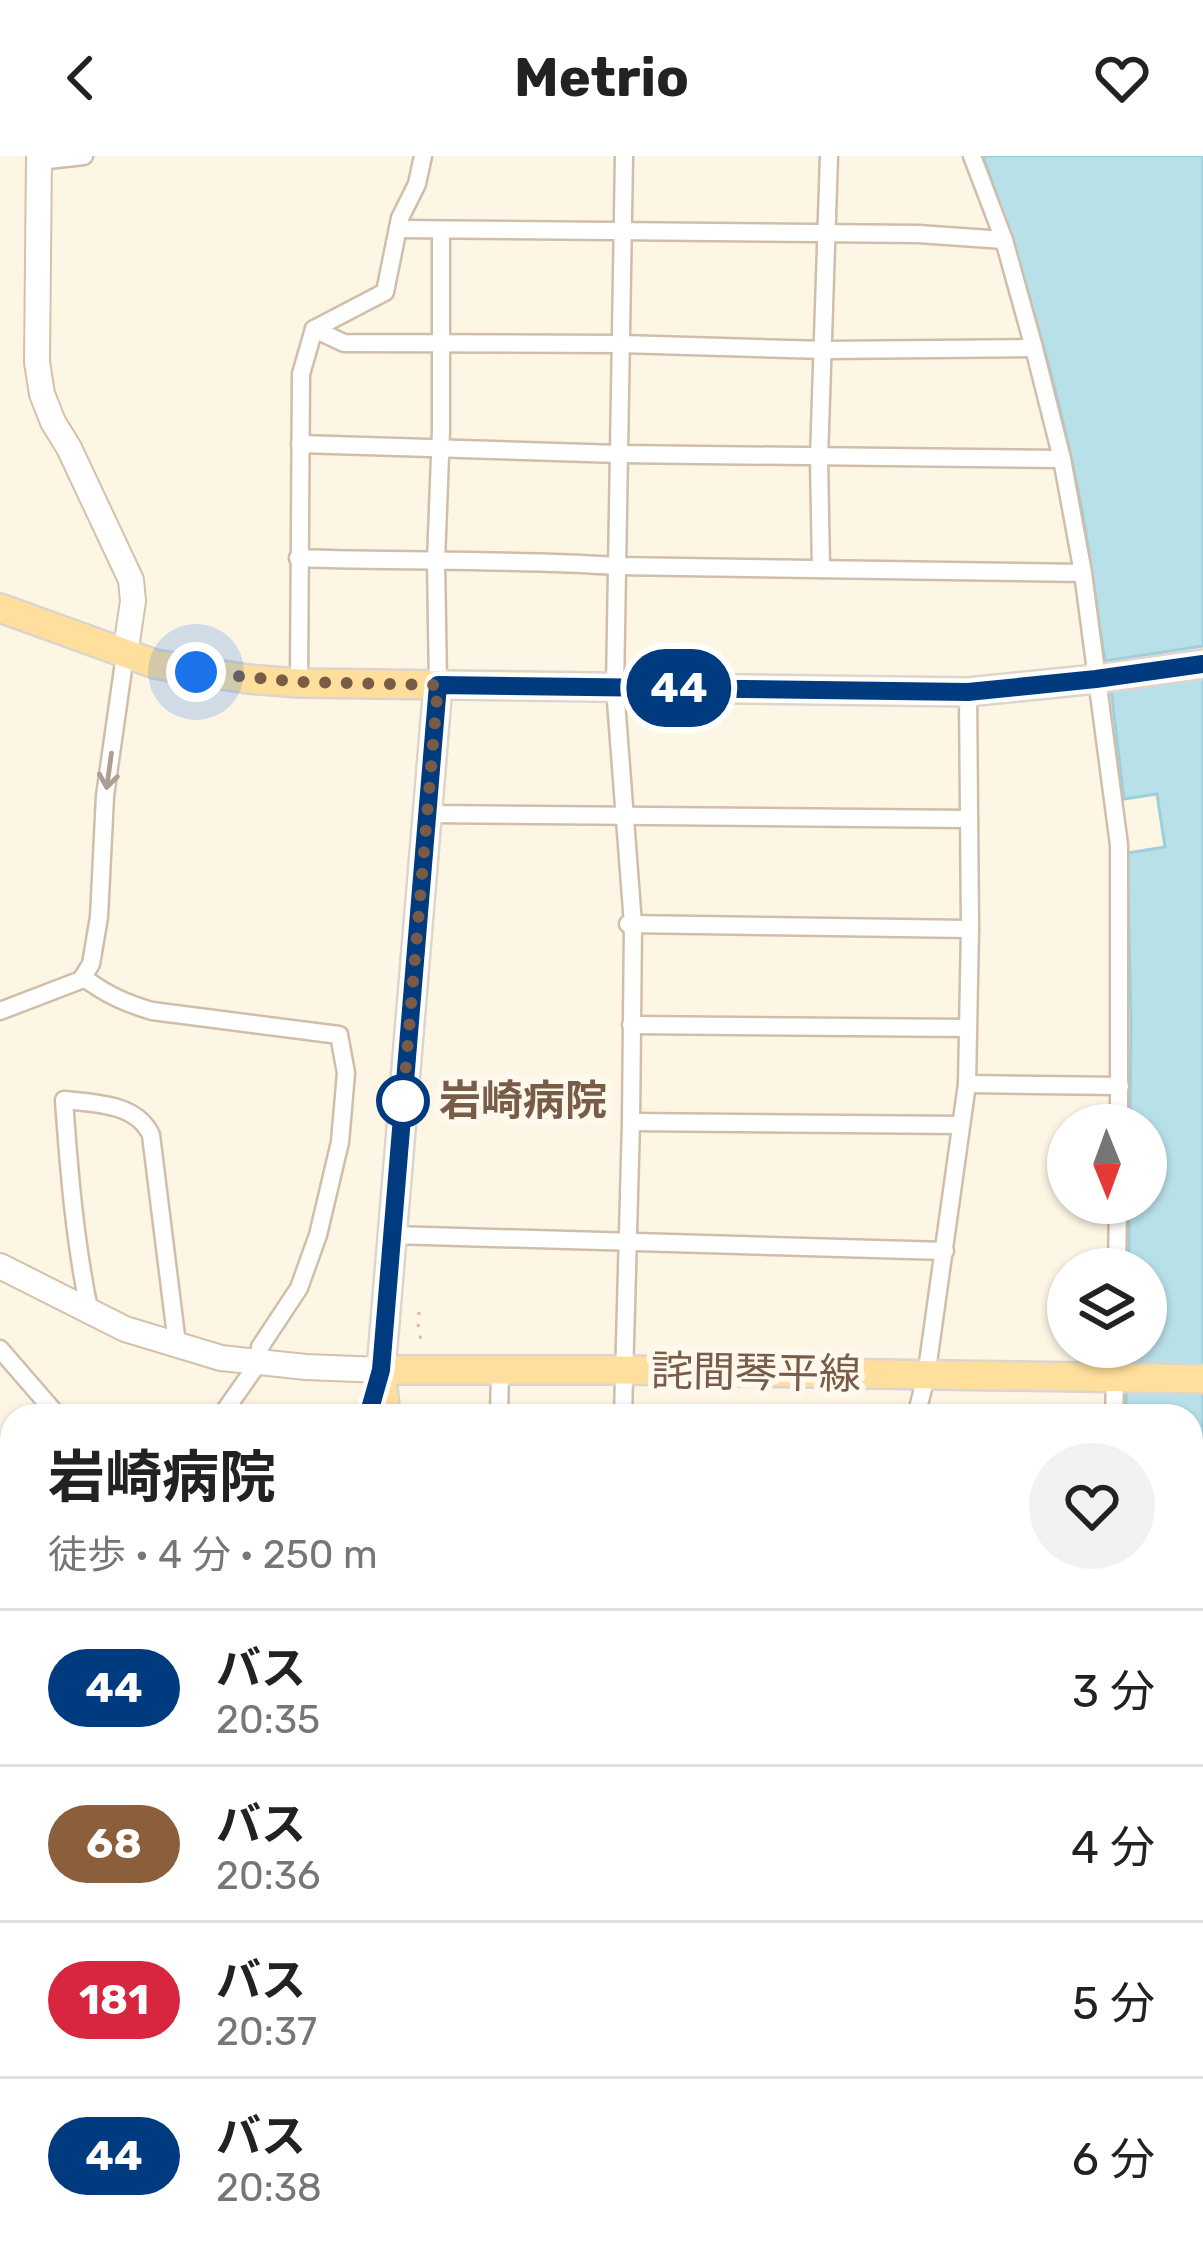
<!DOCTYPE html>
<html lang="ja">
<head>
<meta charset="utf-8">
<style>
	:root { --surface:#fff; --page:#f2f2f2; --text:#222; --muted:#767676; --line:#e0e0e0 }
	body { margin:0; font-family:Rubik,"Noto Sans JP",sans-serif; background:var(--page); color:var(--text); height:100vh; display:flex; flex-direction:column; font-size:45px; white-space:nowrap }
	* { box-sizing:border-box; margin:0 }
	p { font-size:39px; color:var(--muted) }
	.icon { flex:none; width:66px; height:66px; fill:none; stroke:currentColor; stroke-width:2; stroke-linecap:round; stroke-linejoin:round }
	.map { position:relative; flex:1; overflow:hidden }
	.details { position:absolute; left:0px; top:1248px; width:1203px; height:855px; display:flex; flex-direction:column; background:var(--surface); border-radius:36px 36px 0 0; box-shadow:0 3px 9px #0004 }
	.details>* { flex:none }
	.badge { padding:0 24px; border-radius:39px; font-size:42px; line-height:78px }
	.needle { width:78px; rotate:179deg }
	.controls { position:absolute; left:1047px; top:948px; display:grid; gap:24px }
	.controls a { display:grid; place-items:center; width:120px; height:120px; border-radius:50%; background:var(--surface); box-shadow:0 3px 9px #0004; font-size:60px }
	.you { position:absolute; width:60px; height:60px; margin:-30px; border:9px solid #fff; border-radius:50%; background:#1a73e8; box-shadow:0 0 0 18px #1a73e833 }
	.map>.badge { position:absolute; translate:-50% -50%; box-shadow:0 0 0 6px #fff }
	.round { display:grid; place-items:center; flex:none; width:126px; height:126px; border-radius:63px; background:var(--page) }
	.summary { display:flex; align-items:center; justify-content:space-between; height:204px; padding:0 48px }
	h1 { font-size:57px; font-weight:700; line-height:90px }
	ul { padding:0; list-style:none }
	li { display:flex; align-items:center; gap:36px; height:156px; padding:0 48px; border-top:3px solid var(--line) }
	li div { flex:1 }
	li b { display:block; font-size:45px }
	li em { font-style:normal }
	li .badge { min-width:132px; font-weight:700; text-align:center }
	header { display:flex; justify-content:space-between; align-items:center; height:156px; padding:0 48px; background:var(--surface); font-size:54px; font-weight:700 }
	.map>svg:first-child { display:block }
	.water { fill:#b8e0e9; stroke:#9dcfdc; stroke-width:3 }
	.lines { fill:none; stroke-linecap:round; stroke-linejoin:round }
	.minor-casing { stroke:#d1beaa; stroke-width:21 }
	.secondary-casing { stroke:#d6c0aa; stroke-width:28 }
	.primary-casing { stroke:#dcd5cf; stroke-width:32 }
	.path { stroke:#dbb99d; stroke-width:3; stroke-dasharray:3 9; stroke-linecap:butt }
	.minor { stroke:#fff; stroke-width:16 }
	.secondary { stroke:#fff; stroke-width:24 }
	.primary { stroke:#ffdf9b; stroke-width:27 }
	.oneway { stroke:#af9d91 }
	.line-casing { stroke:#fff; stroke-width:27 }
	.line { stroke:#003b80; stroke-width:18 }
	.walk { stroke:#795c48; stroke-width:12; stroke-dasharray:0 21.6 }
	.stop-dot { fill:#fff; stroke:#003b80; stroke-width:6 }
	.labels { text-anchor:middle; dominant-baseline:central; stroke-width:12; stroke-linejoin:round; paint-order:stroke }
	.stop-label { font-size:42px; font-weight:bold; fill:#795c48; stroke:#fff9ed; text-anchor:start }
	.street-label { font-size:42px; fill:#795c48; stroke:#fff9ed }
</style>
</head>
<body>
<header><svg class="icon" aria-label="back" viewBox="0 0 24 24"><path d="M15 5l-7 7 7 7"/></svg>Metrio<svg class="icon" aria-label="heart" viewBox="0 0 24 24"><path d="M12 20l-8-8c-3-5 5-10 8-4 3-6 11-1 8 4z"/></svg></header>
<div class="map">
<svg width="1203" height="2102" viewBox="0 0 1203 2102">
	<rect width="100%" height="100%" fill="#fef6e5"/>
	<!-- water -->
	<g class="water">
		<path d="M983 0H1203V490L1105 505C1096 450 1090 394 1079 339 1056 224 1022 110 983 0Z"/>
		<polygon points="1203,521 1203,2102 448,2102 446,2099 389,2091 1191,2091 1191,1260 1126,1260 1127,1191 1146,1191 1146,1113 1129,1113 1129,1047 1146,1047 1146,969 1130,969 1131,863 1127,697 1165,691 1157,638 1124,643 1111,534"/>
	</g>
	<g class="lines">
		<!-- minor casing -->
		<g class="minor-casing">
			<g id="minor">
				<polyline points="972,0 1004,84 1034,192 1062,303 1083,417 1119,689 1119,969"/>
				<polyline points="39,5 84,0"/>
				<polyline points="398,73 918,78 1004,84"/>
				<polyline points="314,173 344,187 622,188 824,194 1034,192"/>
				<polyline points="300,288 619,298 1062,303"/>
				<path d="M298 402C404 406 510 403 616 410L1083 417"/>
				<polyline points="821,413 819,302 829,0"/>
				<polyline points="299,527 301,218 314,173 385,136 400,62 417,28 423,0"/>
				<polyline points="438,529 436,405 441,274 441,74"/>
				<polyline points="426,658 969,663"/>
				<polyline points="628,768 970,773"/>
				<path d="M83 821C105 838 125 847 152 855L339 879 346 917 340 986 318 1079 299 1132 260 1191 259 1206 221 1260"/>
				<polyline points="0,855 81,824 91,808 99,761 105,640 125,499"/>
				<polyline points="631,869 968,872"/>
				<polyline points="967,928 1120,930"/>
				<polyline points="631,966 960,969"/>
				<polyline points="392,1079 945,1095"/>
				<polyline points="1117,1113 1118,1047"/>
				<path d="M90 1158C75 1088 69 1015 64 944 96 947 137 948 151 979L177 1188"/>
				<polyline points="0,1193 58,1260"/>
				<polyline points="499,1260 500,1216"/>
				<polyline points="623,1260 631,966 633,768 615,532 624,0"/>
				<polyline points="916,1260 926,1221 967,928 970,773 968,536"/>
				<polyline points="1114,1260 1116,1191"/>
				<polyline points="63,2102 64,2091"/>
			</g>
		</g>
		<!-- secondary casing -->
		<g class="secondary-casing">
			<g id="secondary">
				<polyline points="39,0 37,206 42,238 53,266 69,292 131,424 133,445 125,499"/>
				<polyline points="0,1110 125,1173 221,1202 306,1211 381,1214"/>
			</g>
		</g>
		<!-- primary casing -->
		<g class="primary-casing">
			<g id="primary">
				<polyline points="0,452 155,508 248,523 299,527 968,536 1096,523 1203,508"/>
				<polyline points="381,1214 624,1214 1203,1223"/>
				<polyline points="386,1260 381,1214 438,529"/>
				<polyline points="329,2102 331,2091"/>
				<polyline points="354,2102 355,2091"/>
			</g>
		</g>
		<!-- path -->
		<polyline class="path" points="419,1156 418,1174 423,1189"/>
		<!-- minor -->
		<use href="#minor" class="minor"/>
		<!-- secondary -->
		<use href="#secondary" class="secondary"/>
		<!-- primary -->
		<use href="#primary" class="primary"/>
	</g>
	<!-- one-way arrows -->
	<defs><path id="oneway-shaft" d="M-6 0H5M1.5-3L5.5 0L1.5 3" fill="none" stroke-width="1.6" stroke-linecap="round" stroke-linejoin="round" transform="scale(3)"/></defs>
	<use class="oneway" href="#oneway-shaft" transform="translate(109 615) rotate(98)"/>
	<g class="lines">
		<!-- line casing -->
		<g class="line-casing">
			<polyline id="line" points="368,1260 381,1214 438,529 968,536 1096,523 1203,508"/>
		</g>
		<!-- line -->
		<use href="#line" class="line"/>
		<!-- walk -->
		<polyline class="walk" points="196,516 299,526 438,529 403,945"/>
	</g>
	<!-- markers -->
	<circle class="stop-dot" cx="403" cy="945" r="24"/>
	<g class="labels">
		<!-- stop labels -->
		<g class="stop-label">
			<text x="439" y="945">岩崎病院</text>
		</g>
		<!-- street labels -->
		<g class="street-label">
			<text transform="translate(756 1217) rotate(1)">詫間琴平線</text>
		</g>
	</g>
</svg>
<div class="controls">
<a><svg class="needle" viewBox="-14 -14 28 28"><path d="M0-13l5 13h-10z" fill="#e53935"/><path d="M0 13l5-13h-10z" fill="#767676"/></svg></a>
<a><svg class="icon" aria-label="layers" viewBox="0 0 24 24"><path d="M12 4l9 5-9 5-9-5zM3 14l9 5 9-5"/></svg></a>
</div>
<div class="you" style="left:196px;top:516px"></div>
<b class="badge" style="left:679px;top:532px;background:#003b80;color:#fff">44</b>
<section class="details">
<div class="summary"><div><h1>岩崎病院</h1><p>徒歩 · 4 分 · 250 m</p></div><a class="round"><svg class="icon" aria-label="heart" viewBox="0 0 24 24"><path d="M12 20l-8-8c-3-5 5-10 8-4 3-6 11-1 8 4z"/></svg></a></div>
<ul>
<li><span class="badge" style="background:#003b80;color:#fff">44</span><div><b>バス</b><p>20:35</p></div><em>3 分</em></li>
<li><span class="badge" style="background:#8b5e3c;color:#fff">68</span><div><b>バス</b><p>20:36</p></div><em>4 分</em></li>
<li><span class="badge" style="background:#d7263d;color:#fff">181</span><div><b>バス</b><p>20:37</p></div><em>5 分</em></li>
<li><span class="badge" style="background:#003b80;color:#fff">44</span><div><b>バス</b><p>20:38</p></div><em>6 分</em></li>
</ul>
</section>
</div>
</body>
</html>
